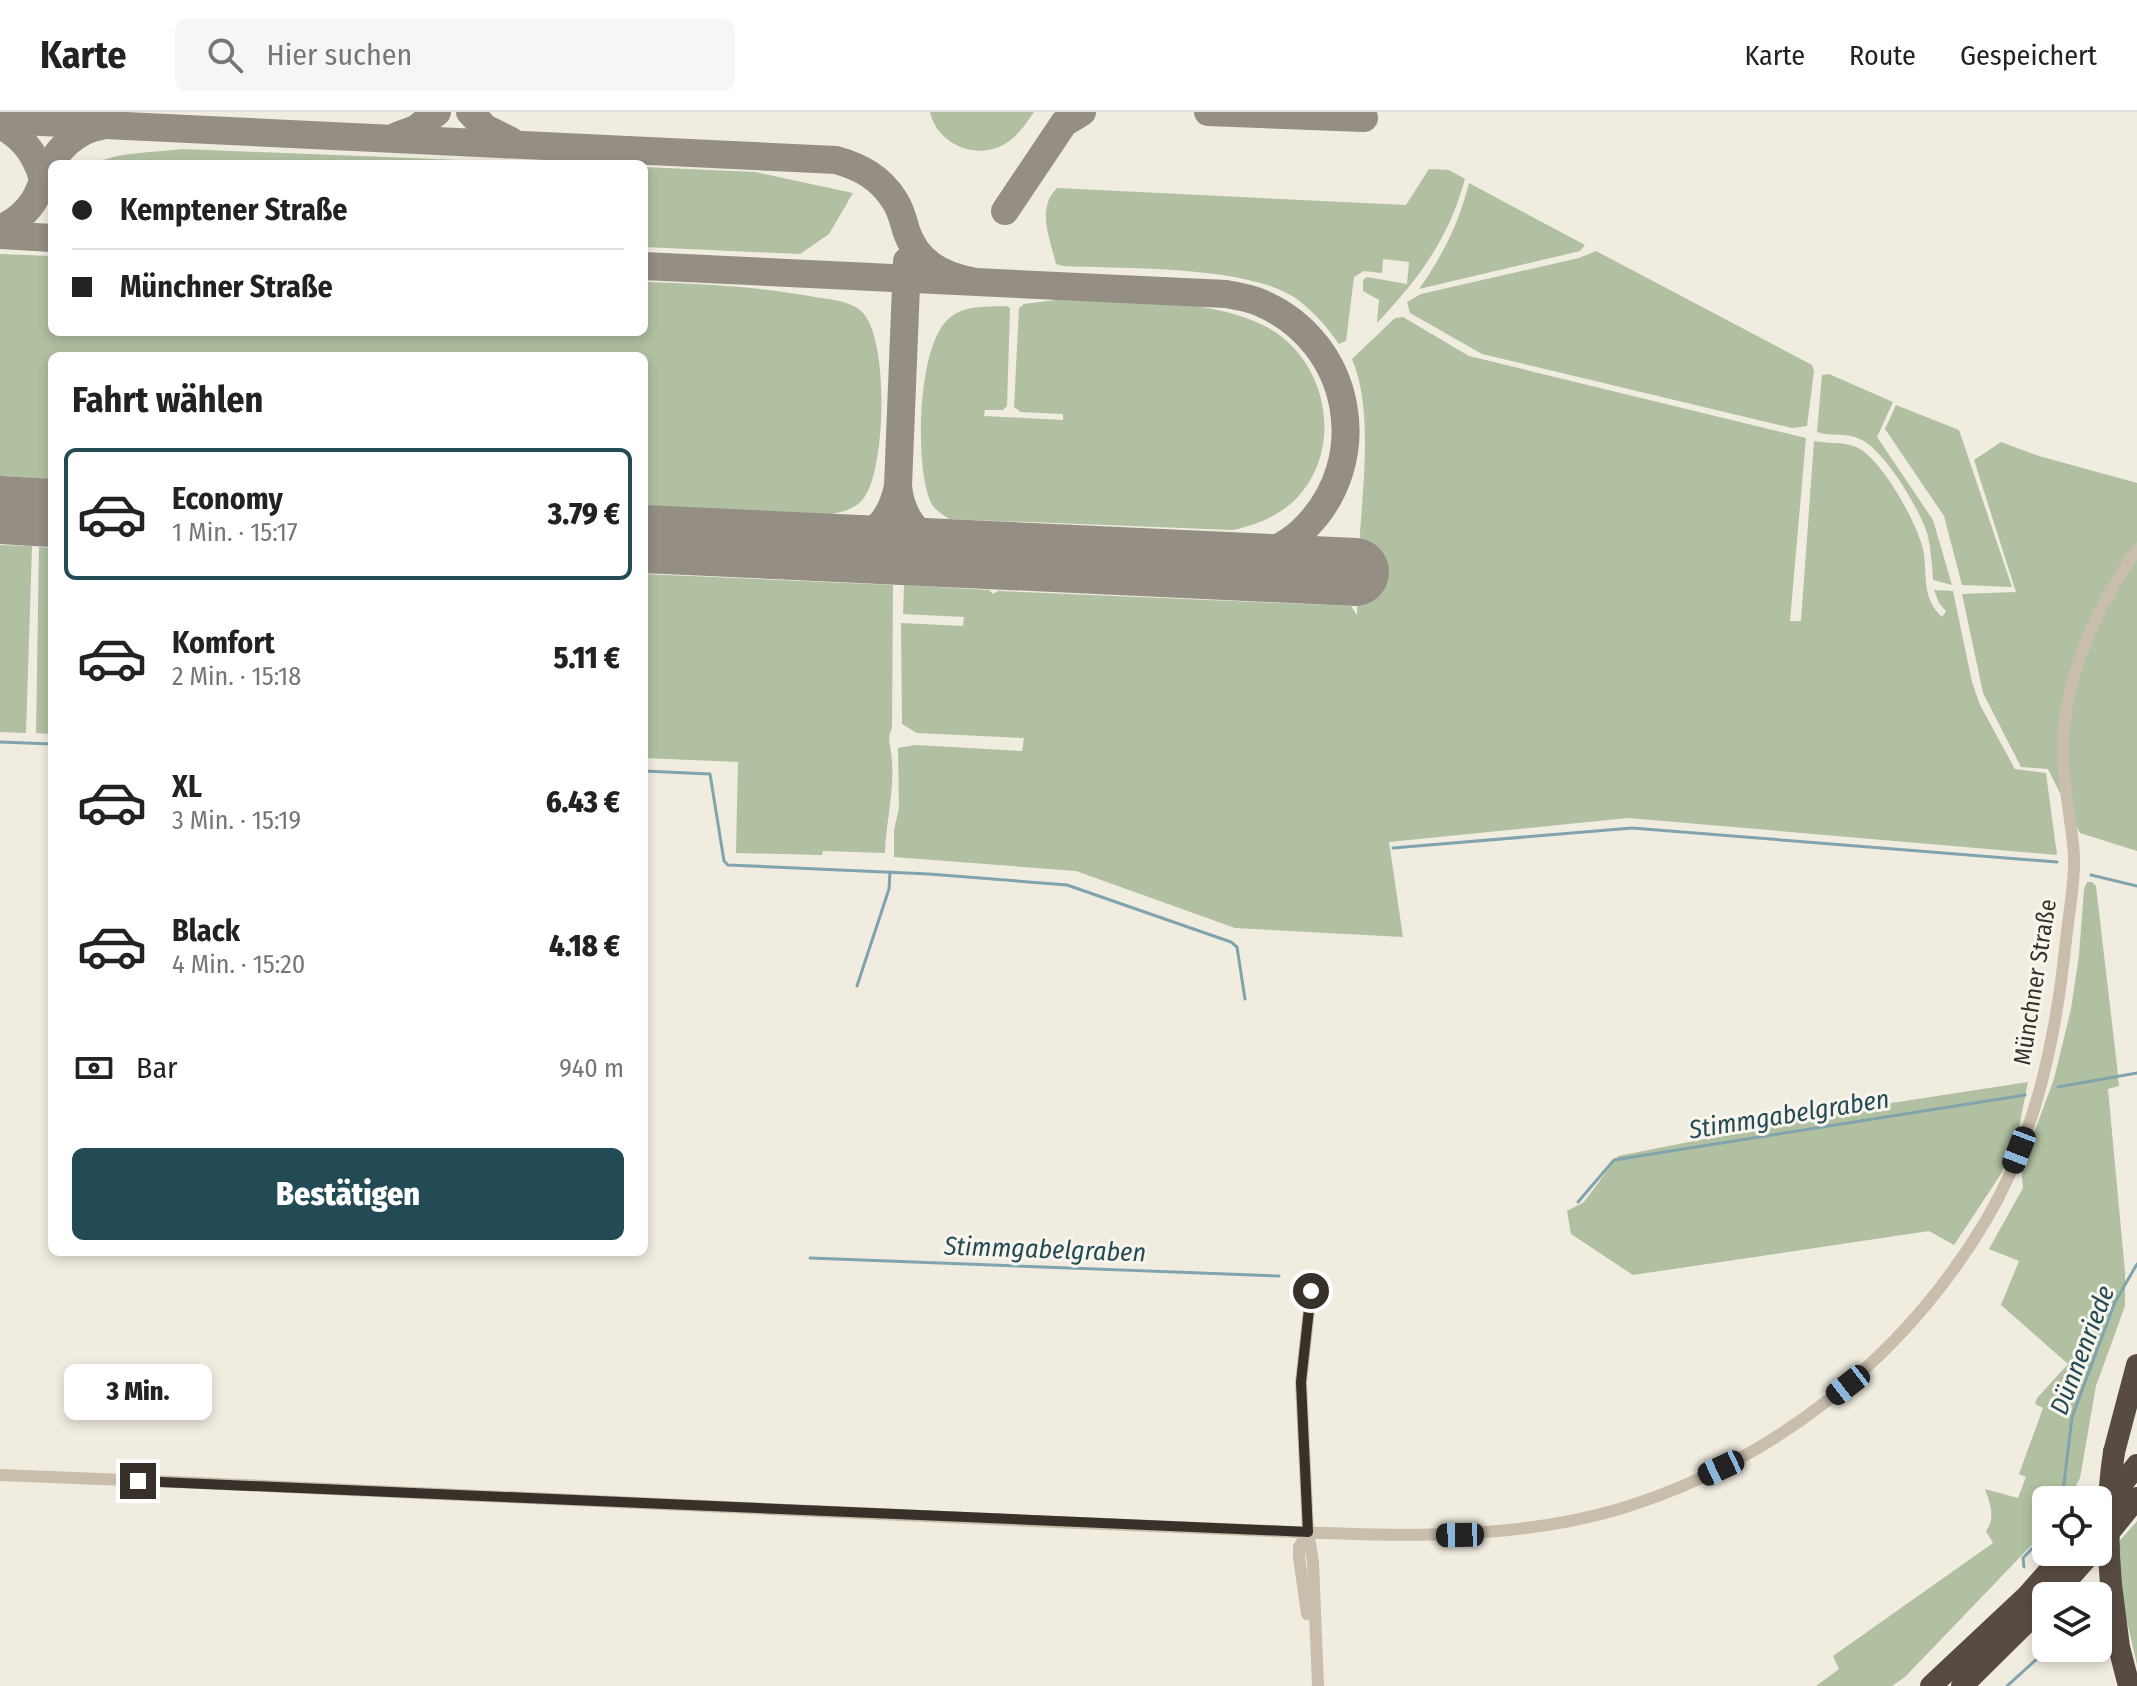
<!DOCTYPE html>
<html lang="de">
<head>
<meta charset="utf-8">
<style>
  :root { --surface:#fff; --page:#f6f6f6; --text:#222; --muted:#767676; --line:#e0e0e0; --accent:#234b56 }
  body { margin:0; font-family:"Fira Sans Condensed",sans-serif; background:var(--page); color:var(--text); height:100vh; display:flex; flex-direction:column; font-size:30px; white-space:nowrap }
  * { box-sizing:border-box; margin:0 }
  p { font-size:26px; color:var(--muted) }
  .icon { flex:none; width:44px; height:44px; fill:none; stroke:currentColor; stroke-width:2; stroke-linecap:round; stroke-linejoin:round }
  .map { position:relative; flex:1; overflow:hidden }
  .drawer { position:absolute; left:48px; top:240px; width:600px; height:904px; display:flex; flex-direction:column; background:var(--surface); border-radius:12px; box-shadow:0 4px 12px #0003 }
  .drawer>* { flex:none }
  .top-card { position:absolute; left:48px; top:48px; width:600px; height:176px; border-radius:12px; box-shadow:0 4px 12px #0003; display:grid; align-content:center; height:176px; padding:0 24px; background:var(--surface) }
  .controls { position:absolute; left:2032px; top:1374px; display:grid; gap:16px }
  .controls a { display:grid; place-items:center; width:80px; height:80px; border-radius:12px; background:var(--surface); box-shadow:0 4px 12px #0003; font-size:40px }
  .end { position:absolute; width:36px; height:36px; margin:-18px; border:10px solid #37312a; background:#fff; box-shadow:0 0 0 4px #fff }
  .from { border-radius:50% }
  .bubble { position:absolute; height:56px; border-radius:12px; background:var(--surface); box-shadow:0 4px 12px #0003; font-size:26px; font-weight:800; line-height:56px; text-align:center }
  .car { position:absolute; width:24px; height:48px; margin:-24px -12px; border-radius:10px; box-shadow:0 0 6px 2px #0007; background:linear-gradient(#222 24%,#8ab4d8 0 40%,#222 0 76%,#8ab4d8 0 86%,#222 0) }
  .top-card b { display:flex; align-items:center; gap:28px; height:76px; font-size:30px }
  .top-card b+b { border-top:2px solid var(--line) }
  .top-card i { width:20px; height:20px; background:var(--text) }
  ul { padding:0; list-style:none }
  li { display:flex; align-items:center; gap:24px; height:132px; margin:0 16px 12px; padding:0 8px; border:4px solid transparent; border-radius:12px }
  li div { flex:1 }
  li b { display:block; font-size:30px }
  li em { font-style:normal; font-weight:800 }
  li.on { border-color:var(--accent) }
  li>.icon { width:72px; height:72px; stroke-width:1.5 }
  h2 { padding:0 24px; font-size:36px; line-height:96px }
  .pay { display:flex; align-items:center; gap:20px; height:88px; padding:0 24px; font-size:30px }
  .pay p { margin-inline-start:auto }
  .primary-button { display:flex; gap:16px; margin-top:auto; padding:16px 24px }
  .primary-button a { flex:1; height:92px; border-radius:12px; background:var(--accent); color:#fff; font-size:32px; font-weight:800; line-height:92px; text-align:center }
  header { display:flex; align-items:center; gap:48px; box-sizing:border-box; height:112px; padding:0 40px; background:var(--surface); border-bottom:2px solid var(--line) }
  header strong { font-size:38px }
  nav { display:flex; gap:44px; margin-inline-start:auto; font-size:28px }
  .search { width:560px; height:72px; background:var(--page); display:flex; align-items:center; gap:20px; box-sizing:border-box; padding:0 28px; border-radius:12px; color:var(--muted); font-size:30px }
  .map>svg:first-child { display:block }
  .green { fill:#b0c0a0 }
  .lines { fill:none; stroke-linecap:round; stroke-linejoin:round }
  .stream { stroke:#80a4ad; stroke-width:3 }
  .taxiway { stroke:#948e85; stroke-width:28 }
  .runway { stroke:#948e85; stroke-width:68 }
  .minor { stroke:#c9beac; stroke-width:12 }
  .motorway { stroke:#584c42; stroke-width:22 }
  .motorway-bridge { stroke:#584c42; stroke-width:22 }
  .route { stroke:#37312a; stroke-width:10 }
  .labels { text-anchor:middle; stroke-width:6; stroke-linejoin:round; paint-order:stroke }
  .street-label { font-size:24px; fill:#37312a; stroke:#f9f5ec }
  .water-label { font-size:26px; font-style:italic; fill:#234b56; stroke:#f9f5ec }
</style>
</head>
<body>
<header>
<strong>Karte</strong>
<div class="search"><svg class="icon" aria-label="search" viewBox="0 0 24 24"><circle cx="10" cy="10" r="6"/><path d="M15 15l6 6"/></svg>Hier suchen</div>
<nav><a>Karte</a><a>Route</a><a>Gespeichert</a></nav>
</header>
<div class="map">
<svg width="2137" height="1574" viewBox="0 0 2137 1574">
  <rect width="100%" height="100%" fill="#f1ece0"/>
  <g class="green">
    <path d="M930,0H1034C1025,13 1018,24 1005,32C976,49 937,32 930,0Z"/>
    <path d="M182,37L562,52H96C112,40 161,40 182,37Z"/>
    <polygon points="644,55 755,60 853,81 829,122 800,142 644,135"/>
    <path d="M1429,57L1449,58L1465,67C1448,128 1420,165 1377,211L1379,188L1363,179V168L1367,165L1407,172L1409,150L1383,147L1382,161L1364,159L1354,165L1346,229L1339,232C1327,215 1314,200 1297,187C1249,153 1124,157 1063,154L1056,152C1050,126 1036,97 1057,76L1406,93Z"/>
    <path d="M1469,71L1585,133L1580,139L1419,177C1443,143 1459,111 1469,71Z"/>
    <polygon points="1596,139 1812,253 1814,259 1807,314 1792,316 1482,242 1410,201 1407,190 1421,182 1579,146"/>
    <path d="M0,142L52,144V220H644V170C703,172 756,174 815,185C828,187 851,189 861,199C890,224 886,360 863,387C855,397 843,400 831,402L644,394V244H52V367L0,364Z"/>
    <path d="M1056,188C1120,190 1209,185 1265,214C1333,249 1347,351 1284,397C1269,408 1250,414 1233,418L949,407C940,401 932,396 929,386C915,348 917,227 952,204C967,193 988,195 1006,194L1010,196L1007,294L1003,298H985L984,304L1063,308V302L1021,300L1014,295L1019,196L1024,192Z"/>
    <path d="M1403,205L1469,244L1806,326L1790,509H1801L1814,329C1828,332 1842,329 1856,335C1881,345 1920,415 1924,442C1927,466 1922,486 1942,505L1946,499L1939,491L1934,478L1953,479L1972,570L1980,593L2015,657L2046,661L2057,743L1628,706L1389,730L1403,825L1235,816L1076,759L894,745V718L899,696L898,636L916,633L1022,639L1024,626L917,621L902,612L901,511L963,514L964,505L903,502L904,473L989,478L993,482L998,479L1351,494L1357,503V483H1370L1372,438L1359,437C1362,380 1374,299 1352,247L1395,206Z"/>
    <path d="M1829,262L1893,290L1877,325L1933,408L1952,473L1933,468C1932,453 1931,439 1928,424C1921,399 1884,337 1860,327C1846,320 1831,325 1817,320L1822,263Z"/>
    <polygon points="1896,293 1959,318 2012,475 1962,473 1944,404 1885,317"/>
    <polygon points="2001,330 2039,344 2137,371 2137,739 2080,721 2048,657 2021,655 1983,581 1962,482 2016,480 1974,348"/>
    <polygon points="0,433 32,434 26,621 0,620"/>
    <polygon points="39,435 52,436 52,622 36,621"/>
    <path d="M644,462L893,473L892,616C887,626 890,631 891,640C896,674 886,708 885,741L823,739L822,743L736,741L738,650L644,646Z"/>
    <path d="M2087,770H2092L2096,774L2117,954L2119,974L2108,977L2125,1160V1194L2096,1274L2080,1366L2068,1388H2046V1418L1905,1565L1892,1574H1816L1839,1557L1833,1544L1993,1431L1986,1419C1996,1406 1990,1391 1985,1377L2018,1386L2026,1365L2019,1362L2043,1296L2035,1292L2037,1286L2068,1252L2001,1193L2019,1149L1989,1137L2023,1076L2021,1056L2054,967L2071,897L2079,843L2084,777Z"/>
    <polygon points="2028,970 2018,1020 2001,1062 1954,1133 1929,1119 1633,1163 1571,1122 1567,1099 1584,1090 1618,1044 1719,1024 1762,1011"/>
    <polygon points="2137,1409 2137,1553 2117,1466 2116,1433"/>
  </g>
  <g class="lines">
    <g class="stream">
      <polyline points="0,630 52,632"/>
      <polyline points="644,659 710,662 724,749 728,753 929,762 1067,773 1231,830 1237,835 1245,887"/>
      <polyline points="1393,736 1632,716 2057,750"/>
      <polyline points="2091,763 2137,774"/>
      <polyline points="857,874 889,777 890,760"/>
      <polyline points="2058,975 2137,961"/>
      <polyline points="1578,1090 1614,1048 2025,983"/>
      <polyline points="810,1146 1279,1164"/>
      <polyline points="2062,1388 2072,1305 2115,1190 2137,1152"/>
      <polyline points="2024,1455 2023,1446 2046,1422"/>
      <polyline points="2007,1574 2049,1536"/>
    </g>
    <g class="taxiway">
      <polyline points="470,0 485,16 511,29"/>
      <polyline points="1208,0 1364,6"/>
      <path d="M0,8L836,48C861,55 881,66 895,89C901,98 903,108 906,118C916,149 940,163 971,169"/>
      <path d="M0,13C28,27 39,49 46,78"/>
      <polyline points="397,24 416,17 437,0"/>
      <polyline points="1005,99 1064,11 1082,0"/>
      <path d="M0,117C13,111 25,102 33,90C39,81 42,71 46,61C55,39 77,17 101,14"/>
      <polyline points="0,123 52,126"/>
      <path d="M644,154L1226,182C1238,184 1250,186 1261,191C1352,230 1375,349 1303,418C1280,440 1250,448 1220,454"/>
      <polyline points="898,374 907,149"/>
      <path d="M817,435C860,432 889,421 898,374C902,414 926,433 964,442"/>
    </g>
    <g class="runway">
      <polyline points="0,398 52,401"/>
      <polyline points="644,427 1355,460"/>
    </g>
    <g class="minor">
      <polyline points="1311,1179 1301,1270 1308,1420 1313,1450 1318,1574"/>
      <path d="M0,1363C352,1376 704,1395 1055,1410C1135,1413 1215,1417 1295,1420C1403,1424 1511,1428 1616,1398C1771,1352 1902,1248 1985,1110C2036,1024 2056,925 2066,828C2069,800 2075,771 2074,744C2072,711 2064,678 2063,646C2061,569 2095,499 2137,437"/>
      <polyline points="1307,1502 1299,1445 1299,1435 1308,1420"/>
    </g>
    <g class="motorway">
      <polyline points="2114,1340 2137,1253"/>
      <polyline points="2103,1396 2137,1353"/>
      <polyline points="2101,1430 2137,1386"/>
      <polyline points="2111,1473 2119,1535 2129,1574"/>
      <polyline points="2053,1484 2092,1440"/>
      <polyline points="1931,1574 2027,1484 2066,1440"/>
      <polyline points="1962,1574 2046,1491"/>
    </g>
    <path class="motorway-bridge" d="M2111,1473C2107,1428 2107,1385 2114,1340"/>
  </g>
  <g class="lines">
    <polyline class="route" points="138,1369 1308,1420 1301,1270 1311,1179"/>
  </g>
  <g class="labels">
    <g class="street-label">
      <text transform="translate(2035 870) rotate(-81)" y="8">Münchner Straße</text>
    </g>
    <g class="water-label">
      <text transform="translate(1789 1002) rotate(-9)" y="9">Stimmgabelgraben</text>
      <text transform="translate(1045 1137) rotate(2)" y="9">Stimmgabelgraben</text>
      <text transform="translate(2082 1238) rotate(-69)" y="9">Dünnenriede</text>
    </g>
  </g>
</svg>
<div class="controls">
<a><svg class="icon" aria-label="locate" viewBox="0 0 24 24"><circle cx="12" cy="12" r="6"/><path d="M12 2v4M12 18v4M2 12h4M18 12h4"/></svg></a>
<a><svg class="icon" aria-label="layers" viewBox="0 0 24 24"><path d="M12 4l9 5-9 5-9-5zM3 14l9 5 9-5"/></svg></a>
</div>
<i class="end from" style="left:1311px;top:1179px"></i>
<i class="end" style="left:138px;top:1369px"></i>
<div class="bubble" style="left:64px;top:1252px;width:148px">3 Min.</div>
<i class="car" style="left:2019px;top:1038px;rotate:201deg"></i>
<i class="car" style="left:1848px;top:1273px;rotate:232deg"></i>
<i class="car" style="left:1721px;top:1356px;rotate:245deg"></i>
<i class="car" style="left:1460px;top:1423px;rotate:269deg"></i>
<div class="top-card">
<b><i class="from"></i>Kemptener Straße</b>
<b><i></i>Münchner Straße</b>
</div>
<section class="drawer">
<h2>Fahrt wählen</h2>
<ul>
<li class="on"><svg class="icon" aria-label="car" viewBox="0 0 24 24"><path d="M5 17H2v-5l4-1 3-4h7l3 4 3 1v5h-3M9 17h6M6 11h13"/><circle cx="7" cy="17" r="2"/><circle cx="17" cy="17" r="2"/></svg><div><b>Economy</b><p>1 Min. · 15:17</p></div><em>3.79 €</em></li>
<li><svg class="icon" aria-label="car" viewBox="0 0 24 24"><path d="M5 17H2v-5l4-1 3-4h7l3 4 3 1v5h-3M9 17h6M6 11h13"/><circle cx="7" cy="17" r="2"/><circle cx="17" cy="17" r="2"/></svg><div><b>Komfort</b><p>2 Min. · 15:18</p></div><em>5.11 €</em></li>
<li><svg class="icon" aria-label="car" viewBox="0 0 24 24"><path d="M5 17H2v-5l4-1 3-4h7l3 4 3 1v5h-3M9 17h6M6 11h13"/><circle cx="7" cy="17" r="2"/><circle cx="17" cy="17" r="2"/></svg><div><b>XL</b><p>3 Min. · 15:19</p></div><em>6.43 €</em></li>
<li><svg class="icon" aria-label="car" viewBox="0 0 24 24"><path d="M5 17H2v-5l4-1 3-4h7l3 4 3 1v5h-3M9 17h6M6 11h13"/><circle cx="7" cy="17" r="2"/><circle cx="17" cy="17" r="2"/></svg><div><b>Black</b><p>4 Min. · 15:20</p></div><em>4.18 €</em></li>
</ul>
<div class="pay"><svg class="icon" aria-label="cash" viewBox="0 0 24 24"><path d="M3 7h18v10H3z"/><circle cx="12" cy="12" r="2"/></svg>Bar<p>940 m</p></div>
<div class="primary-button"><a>Bestätigen</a></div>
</section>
</div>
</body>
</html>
